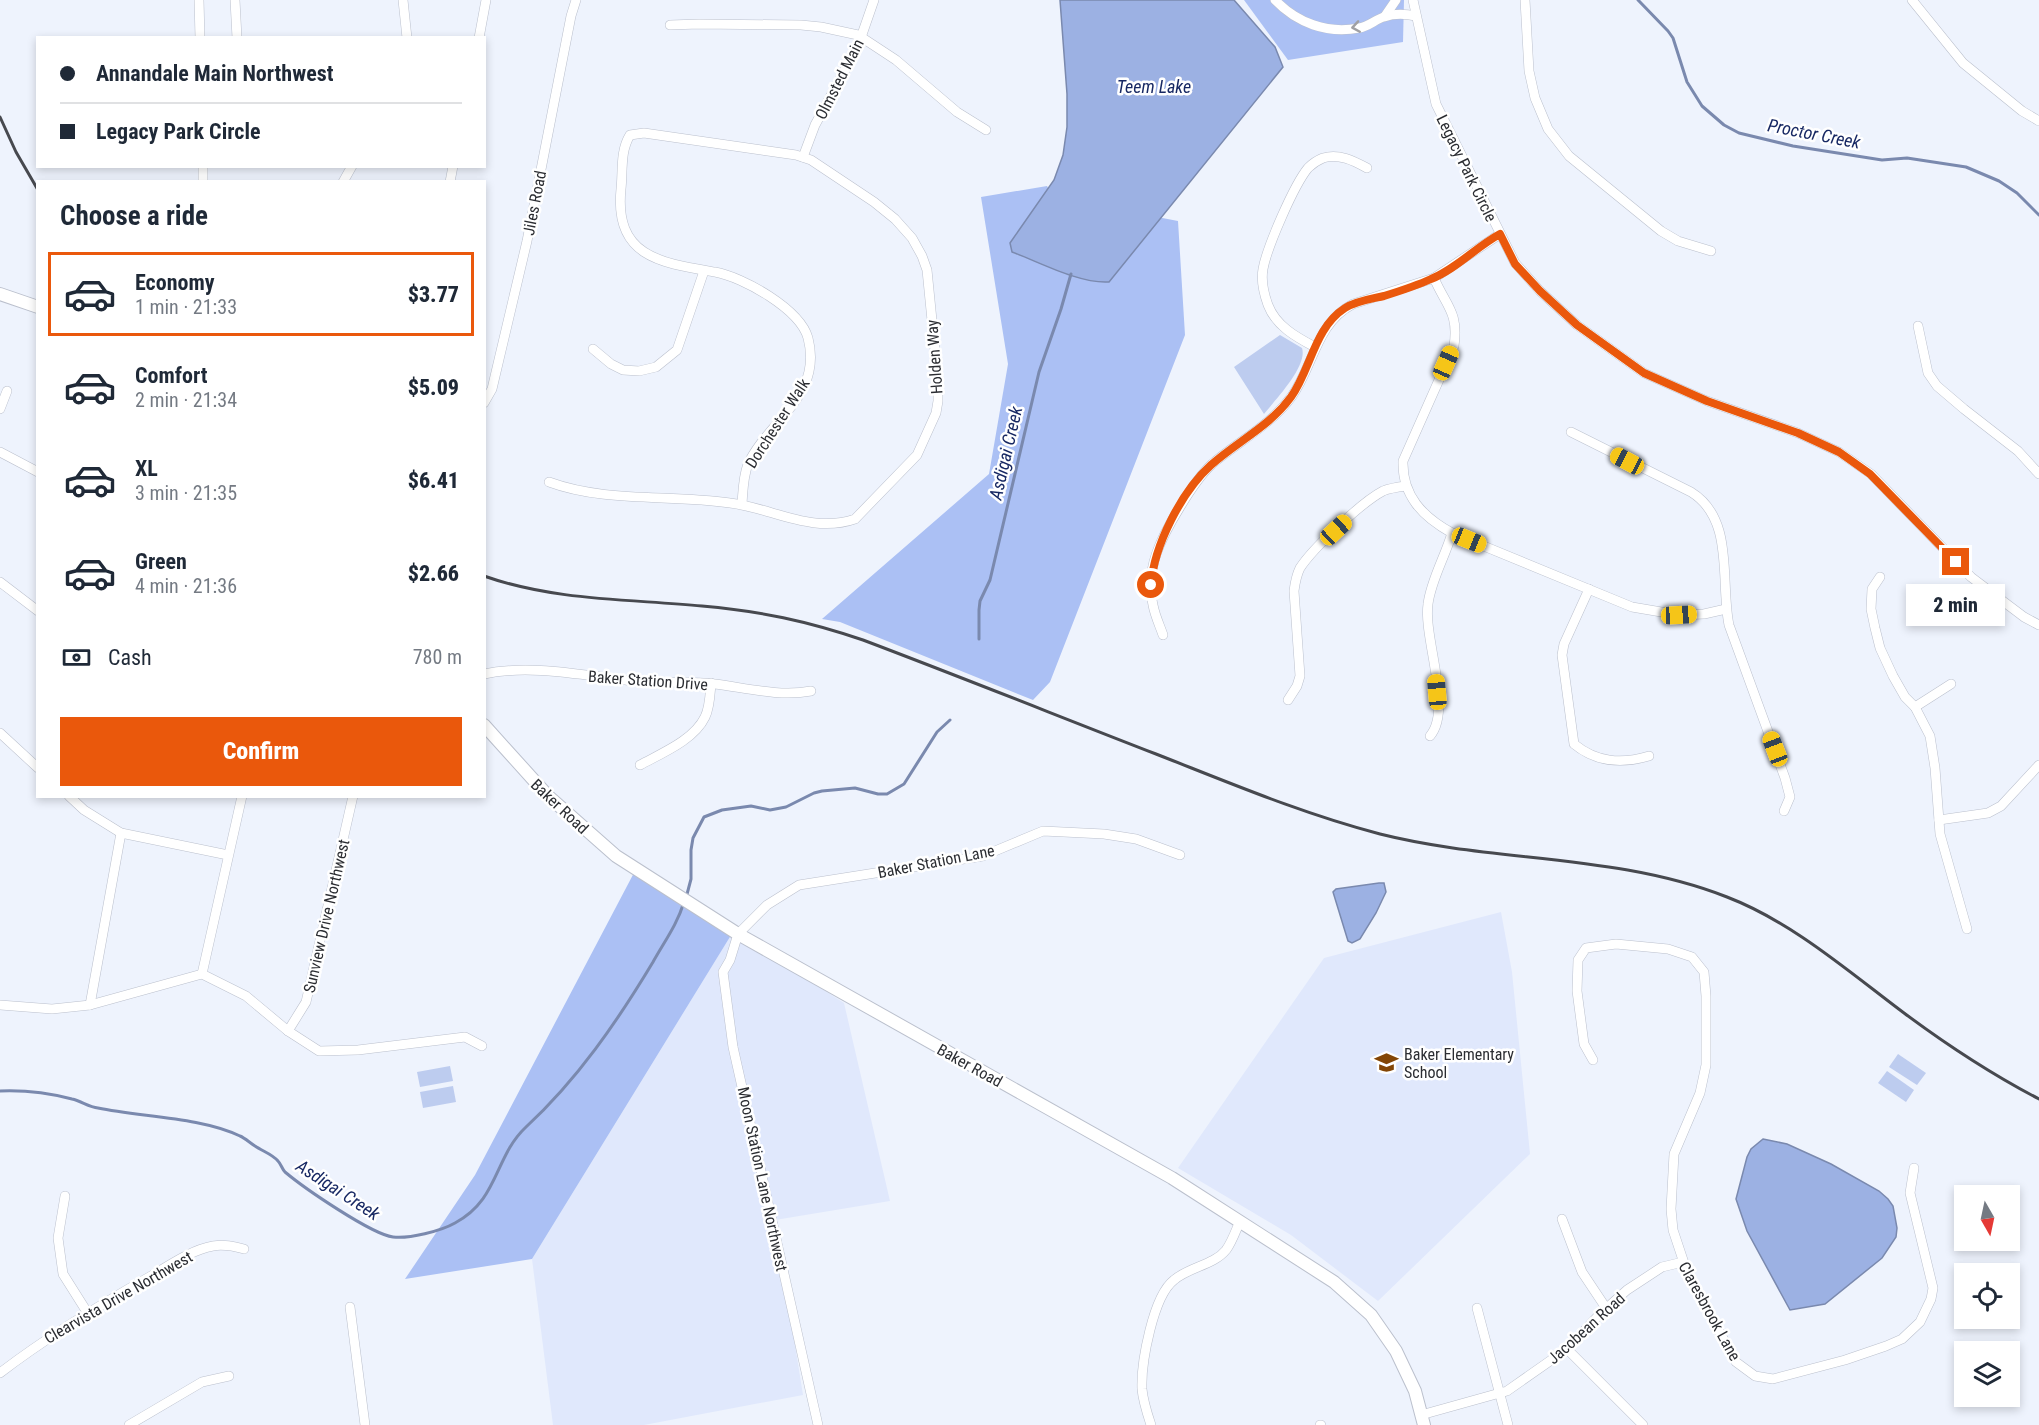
<!DOCTYPE html>
<html lang="en">
<head>
<meta charset="utf-8">
<style>
  :root { --surface:#fff; --page:#f2f2f3; --text:#1f2937; --muted:#747a83; --line:#e0e1e3; --accent:#ea580c }
  body { margin:0; font-family:"Roboto Condensed",sans-serif; background:var(--page); color:var(--text); height:100vh; display:flex; flex-direction:column; font-size:22px; white-space:nowrap }
  * { box-sizing:border-box; margin:0 }
  p { font-size:20px; color:var(--muted) }
  .icon { flex:none; width:33px; height:33px; fill:none; stroke:currentColor; stroke-width:2; stroke-linecap:round; stroke-linejoin:round }
  .map { position:relative; flex:1; overflow:hidden }
  .side { position:absolute; left:36px; top:180px; width:450px; height:618px; display:flex; flex-direction:column; background:var(--surface); border-radius:0px; box-shadow:0 3px 9px #0003 }
  .side>* { flex:none }
  .hud { position:absolute; left:36px; top:36px; width:450px; height:132px; border-radius:0px; box-shadow:0 3px 9px #0003; display:grid; align-content:center; height:132px; padding:0 24px; background:var(--surface) }
  .needle { width:39px; rotate:171deg }
  .buttons { position:absolute; left:1954px; top:1185px; display:grid; gap:12px }
  .buttons a { display:grid; place-items:center; width:66px; height:66px; border-radius:0px; background:var(--surface); box-shadow:0 3px 9px #0003; font-size:30px }
  .end { position:absolute; width:27px; height:27px; margin:-14px; border:8px solid #ea580c; background:#fff; box-shadow:0 0 0 3px #fff }
  .from { border-radius:50% }
  .bubble { position:absolute; height:42px; border-radius:0px; background:var(--surface); box-shadow:0 3px 9px #0003; font-size:20px; font-weight:800; line-height:42px; text-align:center }
  .car { position:absolute; width:18px; height:36px; margin:-18px -9px; border-radius:8px; box-shadow:0 0 4px 2px #0007; background:linear-gradient(#f5c518 24%,#345 0 40%,#f5c518 0 76%,#345 0 86%,#f5c518 0) }
  .hud b { display:flex; align-items:center; gap:21px; height:57px; font-size:22px }
  .hud b+b { border-top:2px solid var(--line) }
  .hud i { width:15px; height:15px; background:var(--text) }
  ul { padding:0; list-style:none }
  li { display:flex; align-items:center; gap:18px; height:84px; margin:0 12px 9px; padding:0 12px; border:3px solid transparent; border-radius:0px }
  li div { flex:1 }
  li b { display:block; font-size:22px }
  li em { font-style:normal; font-weight:800 }
  li.selected { border-color:var(--accent) }
  li>.icon { width:54px; height:54px; stroke-width:1.5 }
  h2 { padding:0 24px; font-size:27px; line-height:72px }
  .pay { display:flex; align-items:center; gap:15px; height:66px; padding:0 24px; font-size:22px }
  .pay p { margin-inline-start:auto }
  .cta { display:flex; gap:12px; margin-top:auto; padding:12px 24px }
  .cta a { flex:1; height:69px; border-radius:0px; background:var(--accent); color:#fff; font-size:24px; font-weight:800; line-height:69px; text-align:center }
  .map>svg:first-child { display:block }
  .built { fill:#e0e8fc }
  .green { fill:#bdccef }
  .forest { fill:#abc0f4 }
  .water { fill:#9cb1e3; stroke:#7a89ae; stroke-width:1.5 }
  .lines { fill:none; stroke-linecap:round; stroke-linejoin:round }
  .stream { stroke:#7a89ae; stroke-width:3 }
  .minor-casing { stroke:#bbc0cd; stroke-width:10 }
  .major-casing { stroke:#bbc0cd; stroke-width:14 }
  .minor { stroke:#fff; stroke-width:9 }
  .major { stroke:#fff; stroke-width:12 }
  .rail { stroke:#47494f; stroke-width:3 }
  .oneway { stroke:#a0a0a3 }
  .route { stroke:#ea580c; stroke-width:8 }
  .labels { text-anchor:middle; stroke-width:5; stroke-linejoin:round; paint-order:stroke }
  .street-label { font-size:16px; fill:#2b2d32; stroke:#fff }
  .poi-label { font-size:16px; fill:#2b2d32; stroke:#fff; text-anchor:start }
  .water-label { font-size:18px; font-style:italic; fill:#172863; stroke:#fff }
</style>
</head>
<body>
<div class="map">
<svg width="2039" height="1425" viewBox="0 0 2039 1425">
  <rect width="100%" height="100%" fill="#eef3fd"/>
  <g class="built">
    <polygon points="1501,912 1512,972 1530,1154 1378,1301 1291,1235 1178,1168 1324,958"/>
    <polygon points="733,932 844,1003 890,1201 775,1220 803,1395 644,1425 553,1425 532,1259"/>
  </g>
  <g class="green">
    <path d="M1280,335L1302,348C1308,366 1275,400 1264,414L1234,367Z"/>
    <polygon points="1898,1054 1926,1073 1917,1085 1889,1067"/>
    <polygon points="450,1066 453,1081 420,1087 417,1072"/>
    <polygon points="1887,1071 1914,1090 1906,1102 1878,1083"/>
    <polygon points="453,1086 456,1102 423,1108 420,1092"/>
  </g>
  <g class="forest">
    <polygon points="1244,0 1404,0 1403,42 1288,60"/>
    <polygon points="1047,186 1083,249 1126,211 1178,221 1185,335 1050,682 1033,700 840,622 822,619 989,474 1008,364 981,197"/>
    <polygon points="636,869 733,932 532,1259 405,1279 475,1175"/>
  </g>
  <g class="water">
    <path d="M1060,0H1234L1275,47L1283,67L1109,282C1080,284 1039,262 1012,252L1010,243L1054,180L1063,155L1067,127V94Z"/>
    <polygon points="1379,883 1384,883 1386,892 1376,913 1360,939 1352,943 1348,941 1333,892 1336,889"/>
    <polygon points="1763,1139 1787,1144 1831,1164 1879,1191 1888,1199 1893,1206 1897,1228 1896,1237 1882,1258 1825,1304 1790,1310 1747,1231 1736,1199 1747,1157 1751,1149"/>
  </g>
  <g class="lines">
    <g class="stream">
      <polyline points="1638,0 1668,31 1673,38 1687,82 1702,106 1724,125 1739,133 1793,146 1882,160 1907,158 1966,167 1999,181 2017,193 2039,215"/>
      <polyline points="979,639 979,610 980,601 990,580 1039,372 1061,309 1071,274"/>
      <polyline points="686,898 691,879 691,850 693,838 704,817 722,810 751,806 770,810 786,807 814,793 822,791 855,788 878,794 887,794 904,784 937,732 950,720"/>
      <path d="M0,1091C24,1090 49,1093 72,1099C81,1101 89,1107 98,1108C140,1117 201,1117 240,1136C245,1138 250,1143 255,1146C262,1151 272,1154 278,1161C281,1164 282,1169 285,1172C304,1188 371,1234 393,1237C409,1239 441,1231 455,1223C499,1200 494,1157 526,1127C577,1080 617,1022 653,962C664,942 677,925 684,902"/>
    </g>
    <defs>
      <g id="minor">
        <polyline points="199,0 200,38"/>
        <polyline points="235,0 237,38"/>
        <polyline points="403,0 407,38"/>
        <path d="M1275,0C1297,23 1327,34 1359,28C1368,27 1376,19 1384,17C1395,13 1406,14 1416,16"/>
        <polyline points="1413,0 1436,104 1515,263 1540,291 1577,325 1644,373 1707,401 1798,433 1839,452 1871,474 1971,577 2024,617 2039,625"/>
        <polyline points="1525,0 1529,71 1535,98 1548,129 1569,156 1661,231 1678,241 1711,251"/>
        <polyline points="1912,0 1963,63 2022,111 2039,121"/>
        <polyline points="1385,16 1396,0"/>
        <polyline points="670,25 699,24 801,25 821,27 858,35 896,60 957,112 986,130"/>
        <polyline points="479,38 486,0"/>
        <polyline points="803,157 815,125 858,46 874,0"/>
        <polyline points="203,166 203,182"/>
        <polyline points="343,182 352,166"/>
        <polyline points="450,182 453,166"/>
        <path d="M1434,278C1446,306 1459,312 1454,346L1403,461C1402,496 1423,517 1452,533L1632,607L1679,615L1704,614L1726,609"/>
        <polyline points="1918,326 1928,373 1937,386 1964,409 2018,451 2039,474"/>
        <path d="M1315,347C1296,337 1276,326 1268,305C1264,294 1261,280 1263,269C1267,247 1294,185 1308,168C1312,164 1318,160 1323,158C1339,153 1354,161 1367,168"/>
        <polyline points="593,349 611,364 623,370 639,371 656,367 677,350 704,271"/>
        <polyline points="484,403 492,389 527,241 571,16 576,0"/>
        <polyline points="0,409 7,391"/>
        <path d="M1571,432L1691,492C1735,519 1720,581 1729,625L1785,778L1790,797L1784,811"/>
        <polyline points="0,452 38,472"/>
        <path d="M549,482C606,503 670,494 730,503C772,508 812,534 855,519L917,455L936,413L938,401V381L927,270L922,256L912,238L895,219L874,202L811,160L796,155L644,133L630,135C620,151 623,171 621,189C614,257 661,263 715,272C743,277 800,309 808,338C823,396 769,420 748,464C743,477 743,491 742,504"/>
        <polyline points="1880,577 1872,589 1871,609 1875,628 1880,648 1893,676 1905,697 1915,707 1930,736 1935,768 1940,834 1967,929"/>
        <polyline points="0,582 38,611"/>
        <path d="M1589,589L1564,644L1562,655L1574,744C1597,763 1622,764 1649,756"/>
        <path d="M1163,635C1160,626 1155,616 1153,605C1144,570 1162,536 1180,507C1189,492 1199,476 1212,464C1239,441 1271,425 1292,396C1314,365 1316,323 1353,304L1434,278L1500,234"/>
        <path d="M484,674C535,663 594,678 646,682C669,683 692,681 715,684C746,688 780,697 811,691"/>
        <path d="M1288,700L1297,686L1300,676L1294,591C1295,583 1296,576 1300,568C1313,548 1362,502 1383,491C1390,488 1398,487 1406,486"/>
        <polyline points="1915,707 1951,684"/>
        <polyline points="0,733 38,768"/>
        <path d="M1430,736C1453,710 1423,637 1428,604C1431,580 1445,557 1452,533"/>
        <path d="M640,765C662,753 694,740 705,717C710,707 710,694 711,683"/>
        <polyline points="69,796 84,810 121,833 228,855"/>
        <polyline points="1939,820 1988,813 2001,806 2039,765"/>
        <polyline points="202,974 242,796"/>
        <polyline points="0,1005 52,1009 90,1005 202,974 246,996 288,1031 319,1051 358,1050 465,1037 482,1046"/>
        <polyline points="90,1005 121,833"/>
        <polyline points="288,1031 306,1002 353,796"/>
        <polyline points="1593,1060 1584,1044 1577,991 1578,960 1586,948 1616,944 1668,949 1692,957 1704,972 1706,996 1706,1065 1700,1093 1674,1154 1671,1209 1673,1230 1688,1275 1736,1362 1755,1376 1773,1379 1845,1360 1886,1346 1902,1339 1920,1322 1931,1299 1933,1288 1910,1193 1914,1168"/>
        <polyline points="65,1196 58,1238 63,1274 87,1312"/>
        <polyline points="1562,1219 1582,1272 1606,1308"/>
        <polyline points="350,1307 365,1425"/>
        <polyline points="1477,1308 1508,1425"/>
        <polyline points="1567,1349 1643,1425"/>
        <path d="M0,1373C48,1336 98,1306 151,1276C170,1265 191,1250 213,1246C224,1244 233,1246 244,1249"/>
        <polyline points="1421,1415 1507,1391 1567,1349 1600,1314 1627,1290 1662,1267 1683,1262"/>
        <polyline points="129,1425 202,1382 229,1376"/>
        <polyline points="818,1425 733,1047 723,972 730,960 738,934 767,905 799,885 983,856 1043,831 1104,834 1136,839 1180,855"/>
        <path d="M1151,1425C1147,1413 1143,1401 1142,1389C1141,1363 1153,1296 1174,1280C1189,1267 1214,1265 1226,1250C1232,1242 1236,1230 1240,1221"/>
        <polyline points="1320,1425 1321,1425"/>
      </g>
      <g id="major">
        <polyline points="0,294 38,307"/>
        <polyline points="484,725 548,796 616,856 738,934 1172,1178 1334,1282 1371,1315 1396,1351 1415,1391 1424,1425"/>
      </g>
    </defs>
    <use href="#minor" class="minor-casing"/>
    <use href="#major" class="major-casing"/>
    <use href="#minor" class="minor"/>
    <use href="#major" class="major"/>
    <g class="rail">
      <polyline points="0,117 16,152 38,190"/>
      <path d="M484,576C555,601 629,599 702,606C760,611 807,621 863,640C961,677 1058,716 1156,754C1230,783 1303,814 1380,834C1495,863 1615,853 1727,897C1792,922 1848,971 1904,1013C1947,1045 1991,1074 2039,1099"/>
    </g>
  </g>
  <defs><path id="oneway-chevron" d="M-2-3.5L2.5 0L-2 3.5" fill="none" stroke-width="1.6" stroke-linecap="round" stroke-linejoin="round" transform="scale(1.5)"/></defs>
  <use class="oneway" href="#oneway-chevron" transform="translate(1356 27) rotate(171)"/>
  <g class="lines">
    <path class="route" d="M1151,585C1154,545 1182,491 1211,465C1238,441 1270,426 1291,397C1311,369 1314,328 1345,308C1356,301 1371,299 1384,296C1400,291 1416,286 1431,279C1456,269 1476,247 1500,234L1515,264L1540,291L1577,325L1644,373L1707,401L1798,433L1839,452L1870,474L1956,562"/>
  </g>
  <defs>
    <symbol id="school-bare" viewBox="-9 -9 18 18"><path d="M0-5L7-2L0 1L-7-2ZM-4 1L0 2.5L4 1V4Q0 6-4 4Z" fill="#834505" stroke="#fff" stroke-width="2.5" paint-order="stroke"/></symbol>
  </defs>
  <g fill-rule="evenodd">
    <use href="#school-bare" x="1370" y="1046" width="33" height="33"/>
  </g>
  <g class="labels">
    <g class="street-label">
      <text transform="translate(839 79) rotate(-63)" y="6">Olmsted Main</text>
      <text transform="translate(1467 168) rotate(64)" y="6">Legacy Park Circle</text>
      <text transform="translate(534 203) rotate(-79)" y="6">Jiles Road</text>
      <text transform="translate(934 357) rotate(-94)" y="6">Holden Way</text>
      <text transform="translate(777 423) rotate(-57)" y="6">Dorchester Walk</text>
      <text transform="translate(648 680) rotate(4)" y="6">Baker Station Drive</text>
      <text transform="translate(560 806) rotate(43)" y="6">Baker Road</text>
      <text transform="translate(936 861) rotate(-11)" y="6">Baker Station Lane</text>
      <text transform="translate(326 916) rotate(-77)" y="6">Sunview Drive Northwest</text>
      <text transform="translate(970 1065) rotate(29)" y="6">Baker Road</text>
      <text transform="translate(763 1179) rotate(78)" y="6">Moon Station Lane Northwest</text>
      <text transform="translate(118 1297) rotate(-30)" y="6">Clearvista Drive Northwest</text>
      <text transform="translate(1710 1311) rotate(61)" y="6">Claresbrook Lane</text>
      <text transform="translate(1586 1328) rotate(-42)" y="6">Jacobean Road</text>
    </g>
    <g class="poi-label">
      <text x="1404" y="1060">Baker Elementary<tspan x="1404" dy="18">School</tspan></text>
    </g>
    <g class="water-label">
      <text x="1154" y="93">Teem Lake</text>
      <text transform="translate(1814 134) rotate(11)" y="6">Proctor Creek</text>
      <text transform="translate(1006 453) rotate(-77)" y="6">Asdigai Creek</text>
      <text transform="translate(338 1190) rotate(33)" y="6">Asdigai Creek</text>
    </g>
  </g>
</svg>
<div class="buttons">
<a><svg class="needle" viewBox="-14 -14 28 28"><path d="M0-13l5 13h-10z" fill="#e53935"/><path d="M0 13l5-13h-10z" fill="#747a83"/></svg></a>
<a><svg class="icon" aria-label="locate" viewBox="0 0 24 24"><circle cx="12" cy="12" r="6"/><path d="M12 2v4M12 18v4M2 12h4M18 12h4"/></svg></a>
<a><svg class="icon" aria-label="layers" viewBox="0 0 24 24"><path d="M12 4l9 5-9 5-9-5zM3 14l9 5 9-5"/></svg></a>
</div>
<i class="end from" style="left:1151px;top:585px"></i>
<i class="end" style="left:1956px;top:562px"></i>
<div class="bubble" style="left:1906px;top:584px;width:99px">2 min</div>
<i class="car" style="left:1446px;top:363px;rotate:24deg"></i>
<i class="car" style="left:1627px;top:461px;rotate:298deg"></i>
<i class="car" style="left:1336px;top:530px;rotate:47deg"></i>
<i class="car" style="left:1469px;top:540px;rotate:112deg"></i>
<i class="car" style="left:1679px;top:615px;rotate:87deg"></i>
<i class="car" style="left:1437px;top:692px;rotate:355deg"></i>
<i class="car" style="left:1775px;top:749px;rotate:339deg"></i>
<div class="hud">
<b><i class="from"></i>Annandale Main Northwest</b>
<b><i></i>Legacy Park Circle</b>
</div>
<section class="side">
<h2>Choose a ride</h2>
<ul>
<li class="selected"><svg class="icon" aria-label="car" viewBox="0 0 24 24"><path d="M5 17H2v-5l4-1 3-4h7l3 4 3 1v5h-3M9 17h6M6 11h13"/><circle cx="7" cy="17" r="2"/><circle cx="17" cy="17" r="2"/></svg><div><b>Economy</b><p>1 min · 21:33</p></div><em>$3.77</em></li>
<li><svg class="icon" aria-label="car" viewBox="0 0 24 24"><path d="M5 17H2v-5l4-1 3-4h7l3 4 3 1v5h-3M9 17h6M6 11h13"/><circle cx="7" cy="17" r="2"/><circle cx="17" cy="17" r="2"/></svg><div><b>Comfort</b><p>2 min · 21:34</p></div><em>$5.09</em></li>
<li><svg class="icon" aria-label="car" viewBox="0 0 24 24"><path d="M5 17H2v-5l4-1 3-4h7l3 4 3 1v5h-3M9 17h6M6 11h13"/><circle cx="7" cy="17" r="2"/><circle cx="17" cy="17" r="2"/></svg><div><b>XL</b><p>3 min · 21:35</p></div><em>$6.41</em></li>
<li><svg class="icon" aria-label="car" viewBox="0 0 24 24"><path d="M5 17H2v-5l4-1 3-4h7l3 4 3 1v5h-3M9 17h6M6 11h13"/><circle cx="7" cy="17" r="2"/><circle cx="17" cy="17" r="2"/></svg><div><b>Green</b><p>4 min · 21:36</p></div><em>$2.66</em></li>
</ul>
<div class="pay"><svg class="icon" aria-label="cash" viewBox="0 0 24 24"><path d="M3 7h18v10H3z"/><circle cx="12" cy="12" r="2"/></svg>Cash<p>780 m</p></div>
<div class="cta"><a>Confirm</a></div>
</section>
</div>
</body>
</html>
